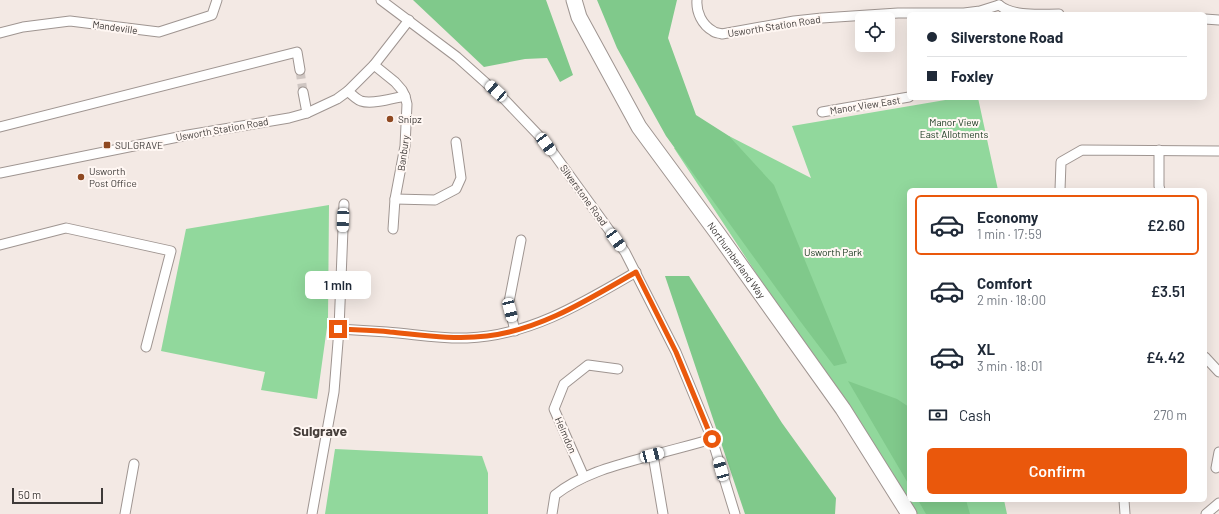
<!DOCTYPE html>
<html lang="en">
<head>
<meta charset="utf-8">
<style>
  :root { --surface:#fff; --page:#f6f6f7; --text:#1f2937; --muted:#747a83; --line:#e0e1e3; --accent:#ea580c }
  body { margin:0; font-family:Barlow,sans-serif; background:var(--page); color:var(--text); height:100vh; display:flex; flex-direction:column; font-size:15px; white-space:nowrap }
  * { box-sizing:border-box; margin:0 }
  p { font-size:13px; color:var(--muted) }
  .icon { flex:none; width:22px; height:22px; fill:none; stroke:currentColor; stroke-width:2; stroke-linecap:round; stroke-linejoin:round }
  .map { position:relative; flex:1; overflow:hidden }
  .side { position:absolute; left:907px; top:188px; width:300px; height:314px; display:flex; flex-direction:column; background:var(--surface); border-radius:6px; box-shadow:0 4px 16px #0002 }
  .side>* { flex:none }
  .top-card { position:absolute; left:907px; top:12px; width:300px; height:88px; border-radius:6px; box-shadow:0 4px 16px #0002; display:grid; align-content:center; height:88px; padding:0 20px; background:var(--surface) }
  .fabs { position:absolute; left:855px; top:12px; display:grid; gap:8px }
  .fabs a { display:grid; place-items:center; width:40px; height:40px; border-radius:6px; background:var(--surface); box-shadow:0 4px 16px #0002; font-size:20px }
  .scale { position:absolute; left:12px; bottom:10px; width:91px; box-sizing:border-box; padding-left:4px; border:2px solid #3e3a38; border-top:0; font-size:11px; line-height:14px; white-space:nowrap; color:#3e3a38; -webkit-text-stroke:3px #fff7f3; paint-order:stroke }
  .end { position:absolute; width:18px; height:18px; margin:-9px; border:5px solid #ea580c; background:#fff; box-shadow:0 0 0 2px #fff }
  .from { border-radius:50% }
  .bubble { position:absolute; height:28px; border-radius:6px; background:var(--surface); box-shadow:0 4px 16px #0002; font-size:13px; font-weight:600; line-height:28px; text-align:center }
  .car { position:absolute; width:12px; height:24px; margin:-12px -6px; border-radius:5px; box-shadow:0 0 3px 1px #0007; background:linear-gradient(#fff 24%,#345 0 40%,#fff 0 76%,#345 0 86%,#fff 0) }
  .top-card b { display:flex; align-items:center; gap:14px; height:38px; font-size:15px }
  .top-card b+b { border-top:1px solid var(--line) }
  .top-card i { width:10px; height:10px; background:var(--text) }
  ul { padding:7px 0 0; list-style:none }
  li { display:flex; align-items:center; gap:12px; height:60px; margin:0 8px 6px; padding:0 12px; border:2px solid transparent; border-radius:6px }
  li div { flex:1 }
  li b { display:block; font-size:15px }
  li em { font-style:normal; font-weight:600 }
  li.selected { border-color:var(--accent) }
  li>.icon { width:36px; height:36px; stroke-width:1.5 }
  .pay { display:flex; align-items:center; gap:10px; height:44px; padding:0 20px; font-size:15px }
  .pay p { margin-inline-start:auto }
  .action { display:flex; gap:8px; margin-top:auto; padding:8px 20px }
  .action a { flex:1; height:46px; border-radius:6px; background:var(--accent); color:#fff; font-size:16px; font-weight:600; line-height:46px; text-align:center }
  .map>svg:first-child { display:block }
  .green { fill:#91d89c }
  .forest { fill:#80c98b }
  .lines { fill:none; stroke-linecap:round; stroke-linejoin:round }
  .street-tunnel { stroke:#cfc6c2; stroke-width:9; stroke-dasharray:9 4.5; stroke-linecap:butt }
  .street-casing { stroke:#9f9591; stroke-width:11 }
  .primary-casing { stroke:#9f9591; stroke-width:17 }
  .street { stroke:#fff; stroke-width:9 }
  .primary { stroke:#fff; stroke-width:15 }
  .route { stroke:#ea580c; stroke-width:5 }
  .poi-dot { fill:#8f4921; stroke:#fff7f3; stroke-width:1.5 }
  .labels { text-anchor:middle; stroke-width:4; stroke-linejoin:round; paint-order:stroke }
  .street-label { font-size:10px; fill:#3e3a38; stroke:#fff7f3 }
  .poi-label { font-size:10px; fill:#3e3a38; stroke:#fff7f3; text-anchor:start }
  .park-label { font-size:10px; fill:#14331a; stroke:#fff7f3 }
  .district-label { font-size:14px; font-weight:bold; fill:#463e3a; stroke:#fff7f3 }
</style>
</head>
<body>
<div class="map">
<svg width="1219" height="514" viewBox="0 0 1219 514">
  <rect width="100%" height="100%" fill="#f3e9e4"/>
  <g class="green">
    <polygon points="957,98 978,98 998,190 909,190 909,500 1004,500 1007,514 914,514 674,148 729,136 811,178 792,126"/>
    <polygon points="329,205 328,320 317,399 261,390 265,372 161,351 186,229"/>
    <polygon points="335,449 482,456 488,473 488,514 325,514"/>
  </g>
  <g class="forest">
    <polygon points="413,0 546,0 573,75 560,82 547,58 525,59 484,67"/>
    <polygon points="597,0 677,0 668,38 696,115 729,136 774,185 847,363 834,366 800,321 666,136 617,48"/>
    <polygon points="665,276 689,276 782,423 836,498 835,514 745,514"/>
    <polygon points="848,381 897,399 909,407 909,485"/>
    <polygon points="918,500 966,500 970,514 926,514"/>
  </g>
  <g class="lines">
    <polyline class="street-tunnel" points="300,70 303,92"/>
    <defs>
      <g id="street">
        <polyline points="381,0 457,57 505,100 546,143 625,252 676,352 712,439 735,514"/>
        <path d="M697,0C696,12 702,25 713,31C715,33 719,33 722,34L794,21L822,18L898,13H964L980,11L999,5"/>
        <path d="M999,5C1014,17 1040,14 1059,14"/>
        <polyline points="1205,19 1219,20"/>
        <polyline points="0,33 23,27 70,21 159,32 212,15 217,0"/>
        <polyline points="374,65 395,82 402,90 405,96 407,104 405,146 395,199 393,229"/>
        <path d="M348,91C352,95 356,99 361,101C372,105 394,98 405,96"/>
        <polyline points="303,92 307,113"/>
        <polyline points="822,112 909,97"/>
        <polyline points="0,127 297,52 300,70"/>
        <polyline points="1159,150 1159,186 1160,190"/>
        <polyline points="0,173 188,135 289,118 307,113 337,99 348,91 374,65 409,20"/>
        <polyline points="1060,190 1061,162 1082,150 1219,151"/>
        <polyline points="395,199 435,200 456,189 461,178 456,142"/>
        <polyline points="0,245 66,228 171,251 146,347"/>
        <path d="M339,329C355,330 371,331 387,332C414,334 440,339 467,338C529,336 583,303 636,272"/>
        <polyline points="515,331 510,310 509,302 521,240"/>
        <polyline points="1205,357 1219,372"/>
        <polyline points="653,455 663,514"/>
        <polyline points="1216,468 1219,452"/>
        <polyline points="584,477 554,409 564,384 588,365 618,369"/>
        <polyline points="1124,500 1125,514"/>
        <polyline points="125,514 134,464"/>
        <polyline points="312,514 334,392 339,329 344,204"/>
        <path d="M552,514L555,495C583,473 617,465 650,456C671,450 692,445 712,439"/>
        <polyline points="1206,514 1219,503"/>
      </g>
      <g id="primary">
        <path id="s1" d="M574,0L579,17L639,127L718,234L843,409L909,514"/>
      </g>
    </defs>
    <use href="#street" class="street-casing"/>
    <use href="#primary" class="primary-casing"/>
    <use href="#street" class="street"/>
    <use href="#primary" class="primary"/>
  </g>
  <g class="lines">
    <path class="route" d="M338,329C356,330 373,330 390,332C422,335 454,340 487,336C541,330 589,299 636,272L676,352L712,439"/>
  </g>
  <g class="poi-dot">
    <circle cx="390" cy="119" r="4"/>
    <rect x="103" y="141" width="8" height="8" rx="2"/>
    <circle cx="81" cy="177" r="4"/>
  </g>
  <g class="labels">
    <g class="street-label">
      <text transform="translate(774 26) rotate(-9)" y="4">Usworth Station Road</text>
      <text transform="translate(115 27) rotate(8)" y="4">Mandeville</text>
      <text transform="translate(865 105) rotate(-9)" y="4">Manor View East</text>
      <text transform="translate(222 129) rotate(-10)" y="4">Usworth Station Road</text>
      <text transform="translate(403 153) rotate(-82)" y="4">Banbury</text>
      <text transform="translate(584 195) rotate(54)" y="4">Silverstone Road</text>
      <text dy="4" stroke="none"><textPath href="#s1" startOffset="308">Northumberland Way</textPath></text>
      <text transform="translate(566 435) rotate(66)" y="4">Helmdon</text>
    </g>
    <g class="poi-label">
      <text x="398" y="123">Snipz</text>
      <text x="115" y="149">SULGRAVE</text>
      <text x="89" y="175">Usworth<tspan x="89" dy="12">Post Office</tspan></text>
    </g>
    <g class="park-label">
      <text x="954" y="126">Manor View<tspan x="954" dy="12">East Allotments</tspan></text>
      <text x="833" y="256">Usworth Park</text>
    </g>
    <g class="district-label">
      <text x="320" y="436">Sulgrave</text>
    </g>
  </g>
</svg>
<div class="fabs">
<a><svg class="icon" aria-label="locate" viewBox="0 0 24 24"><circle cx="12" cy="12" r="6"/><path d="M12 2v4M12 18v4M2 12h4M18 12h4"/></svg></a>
</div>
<div class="scale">50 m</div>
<i class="end from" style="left:712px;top:439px"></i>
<i class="end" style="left:338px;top:329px"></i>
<div class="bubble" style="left:305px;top:271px;width:66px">1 min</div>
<i class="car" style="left:496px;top:91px;rotate:312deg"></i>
<i class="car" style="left:546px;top:144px;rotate:143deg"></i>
<i class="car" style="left:343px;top:220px;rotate:182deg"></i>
<i class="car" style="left:616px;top:240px;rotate:144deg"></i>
<i class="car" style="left:510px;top:310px;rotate:166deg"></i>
<i class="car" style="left:652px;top:455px;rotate:75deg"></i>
<i class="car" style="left:721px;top:469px;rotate:344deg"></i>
<div class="top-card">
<b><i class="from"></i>Silverstone Road</b>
<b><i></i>Foxley</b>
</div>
<section class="side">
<ul>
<li class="selected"><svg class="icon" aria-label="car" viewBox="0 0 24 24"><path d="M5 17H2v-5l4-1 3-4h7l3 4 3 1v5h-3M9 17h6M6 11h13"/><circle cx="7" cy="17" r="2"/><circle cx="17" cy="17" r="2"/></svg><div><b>Economy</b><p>1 min · 17:59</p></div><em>£2.60</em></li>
<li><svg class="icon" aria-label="car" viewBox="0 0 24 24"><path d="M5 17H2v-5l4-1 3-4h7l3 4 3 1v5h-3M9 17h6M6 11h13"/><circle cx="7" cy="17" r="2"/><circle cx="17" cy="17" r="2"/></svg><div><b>Comfort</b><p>2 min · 18:00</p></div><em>£3.51</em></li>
<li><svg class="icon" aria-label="car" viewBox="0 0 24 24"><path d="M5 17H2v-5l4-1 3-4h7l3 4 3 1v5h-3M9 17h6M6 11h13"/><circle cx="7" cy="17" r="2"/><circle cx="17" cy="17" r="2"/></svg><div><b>XL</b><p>3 min · 18:01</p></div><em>£4.42</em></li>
</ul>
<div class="pay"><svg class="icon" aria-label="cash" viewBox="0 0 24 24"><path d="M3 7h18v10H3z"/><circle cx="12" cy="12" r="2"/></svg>Cash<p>270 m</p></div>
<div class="action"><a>Confirm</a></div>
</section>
</div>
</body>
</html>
